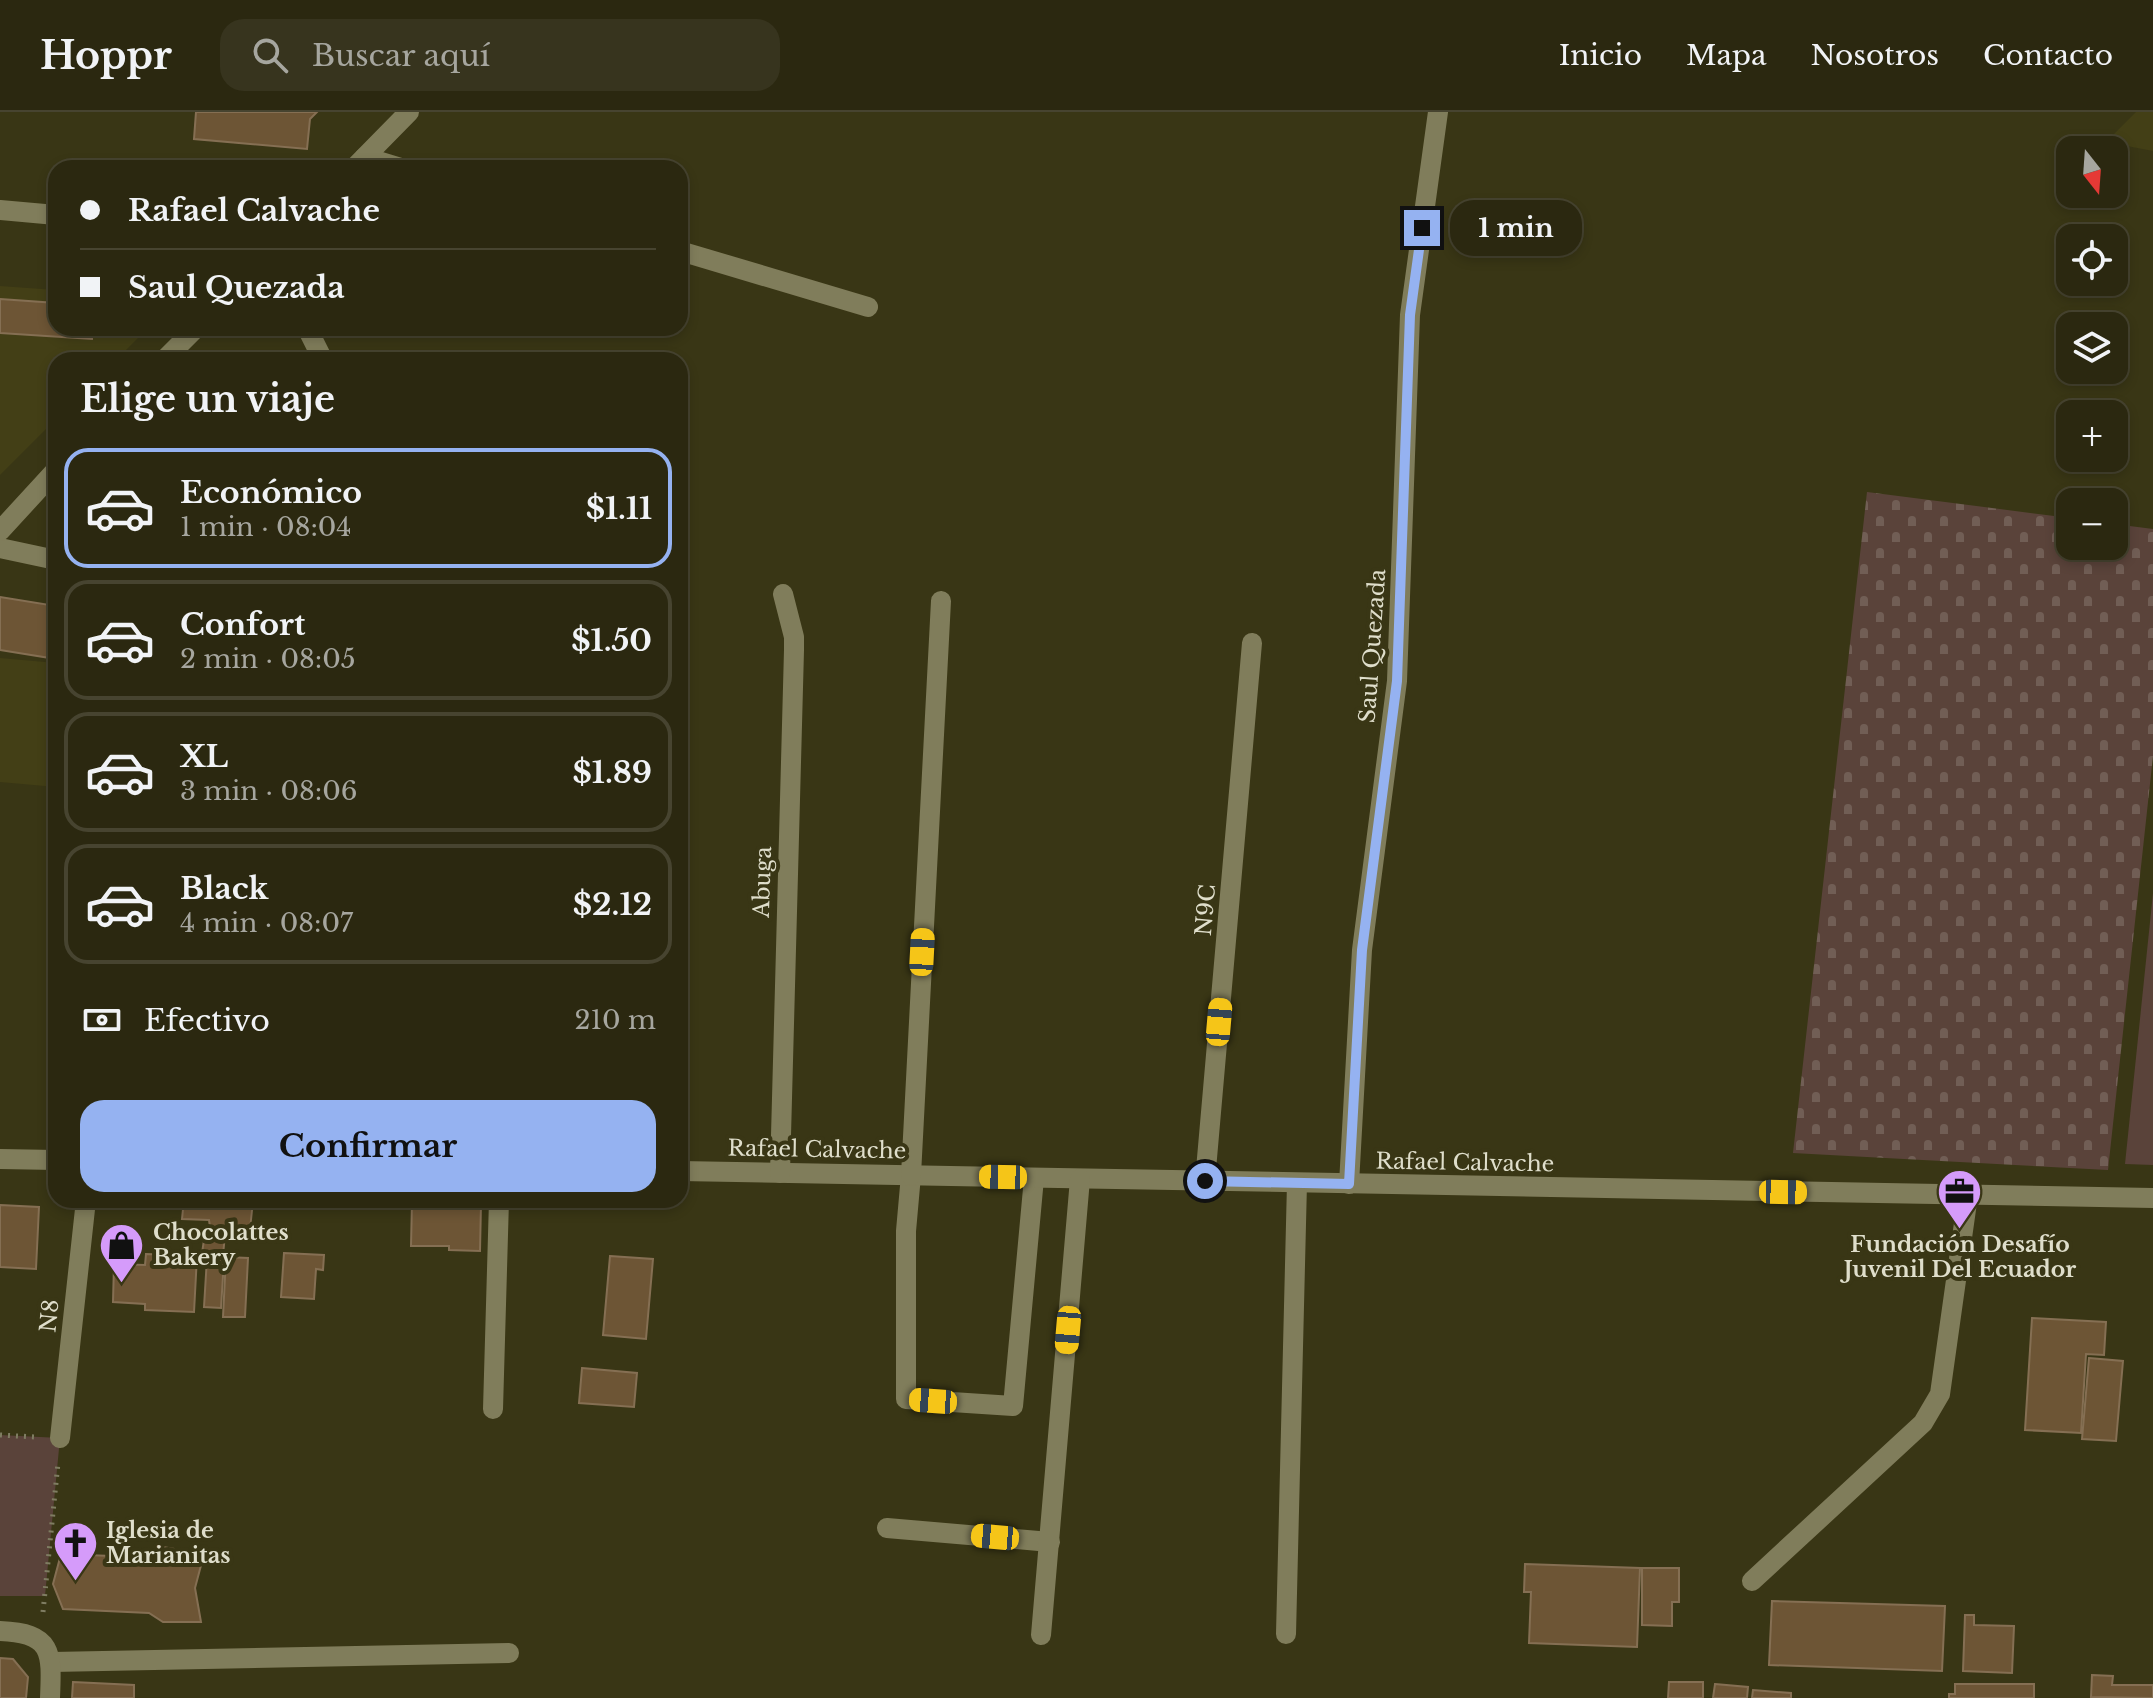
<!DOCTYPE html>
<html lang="es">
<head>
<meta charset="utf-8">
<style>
  :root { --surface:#2b2810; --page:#37341e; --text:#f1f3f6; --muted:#a6a69f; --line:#474430; --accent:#95b2f1 }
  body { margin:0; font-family:"Libre Baskerville",serif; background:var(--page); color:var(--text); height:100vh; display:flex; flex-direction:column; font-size:30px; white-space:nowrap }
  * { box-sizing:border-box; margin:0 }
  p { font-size:26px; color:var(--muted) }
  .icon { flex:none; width:44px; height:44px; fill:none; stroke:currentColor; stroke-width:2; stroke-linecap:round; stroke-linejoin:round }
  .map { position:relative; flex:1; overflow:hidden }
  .side { position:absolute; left:48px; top:240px; width:640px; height:856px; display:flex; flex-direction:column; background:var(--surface); border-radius:24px; box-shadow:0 4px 12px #0003,0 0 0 2px var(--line) }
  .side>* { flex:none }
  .top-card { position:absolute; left:48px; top:48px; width:640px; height:176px; border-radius:24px; box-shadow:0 4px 12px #0003,0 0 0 2px var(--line); display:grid; align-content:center; height:176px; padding:0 32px; background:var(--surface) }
  .needle { width:52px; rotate:163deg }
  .buttons { position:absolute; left:2056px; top:24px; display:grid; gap:16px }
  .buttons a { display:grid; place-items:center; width:72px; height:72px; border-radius:16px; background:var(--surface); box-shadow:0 4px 12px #0003,0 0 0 2px var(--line); font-size:40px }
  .end { position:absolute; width:36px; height:36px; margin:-18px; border:10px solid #95b2f1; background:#111; box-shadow:0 0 0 4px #111 }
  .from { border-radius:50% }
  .bubble { position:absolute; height:56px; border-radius:24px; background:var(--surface); box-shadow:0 4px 12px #0003,0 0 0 2px var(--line); font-size:26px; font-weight:700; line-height:56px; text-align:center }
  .car { position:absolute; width:24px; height:48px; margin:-24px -12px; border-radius:10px; box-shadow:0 0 6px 2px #0007; background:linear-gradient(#f5c518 24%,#345 0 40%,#f5c518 0 76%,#345 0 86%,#f5c518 0) }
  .top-card b { display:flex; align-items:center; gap:28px; height:76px; font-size:30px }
  .top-card b+b { border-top:2px solid var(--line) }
  .top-card i { width:20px; height:20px; background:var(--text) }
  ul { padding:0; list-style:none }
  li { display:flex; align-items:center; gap:24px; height:120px; margin:0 16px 12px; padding:0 16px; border:4px solid var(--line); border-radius:24px }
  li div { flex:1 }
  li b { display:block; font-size:30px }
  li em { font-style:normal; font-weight:700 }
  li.active { border-color:var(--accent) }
  li>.icon { width:72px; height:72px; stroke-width:1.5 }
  h2 { padding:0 32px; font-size:36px; line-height:96px }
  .pay { display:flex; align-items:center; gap:20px; height:88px; padding:0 32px; font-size:30px }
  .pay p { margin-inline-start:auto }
  .button { display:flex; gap:16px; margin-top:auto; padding:16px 32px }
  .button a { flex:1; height:92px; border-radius:24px; background:var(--accent); color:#111; font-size:32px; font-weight:700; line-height:92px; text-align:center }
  header { display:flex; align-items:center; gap:48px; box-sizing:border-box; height:112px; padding:0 40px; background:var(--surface); border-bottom:2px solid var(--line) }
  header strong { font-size:38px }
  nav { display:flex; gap:44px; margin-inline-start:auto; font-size:28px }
  .search { width:560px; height:72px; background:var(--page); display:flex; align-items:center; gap:20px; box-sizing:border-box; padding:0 28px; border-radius:24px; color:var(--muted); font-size:30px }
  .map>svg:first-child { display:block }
  .built { fill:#433f16 }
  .green { fill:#5a433a }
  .cemetery { fill:url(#cemetery-stones) }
  .building { fill:#6d5535; stroke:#856f53; stroke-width:2 }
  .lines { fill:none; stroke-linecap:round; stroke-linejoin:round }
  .path { stroke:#7f7d62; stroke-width:5; stroke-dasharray:2 6; stroke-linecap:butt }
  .lane { stroke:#807d5b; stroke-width:20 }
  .street { stroke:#807d5b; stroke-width:20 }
  .secondary { stroke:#807d5b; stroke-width:20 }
  .route { stroke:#95b2f1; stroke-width:10 }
  .labels { text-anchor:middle; stroke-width:8; stroke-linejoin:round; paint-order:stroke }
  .street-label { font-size:22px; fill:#dfdecb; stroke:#393615 }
  .poi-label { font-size:22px; font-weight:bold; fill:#dfdecb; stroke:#393615; text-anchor:start }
</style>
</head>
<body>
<header>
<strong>Hoppr</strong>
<div class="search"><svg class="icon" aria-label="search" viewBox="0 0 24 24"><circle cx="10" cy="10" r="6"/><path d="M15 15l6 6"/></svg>Buscar aquí</div>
<nav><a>Inicio</a><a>Mapa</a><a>Nosotros</a><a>Contacto</a></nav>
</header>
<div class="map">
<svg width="2153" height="1586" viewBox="0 0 2153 1586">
  <defs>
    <pattern id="cemetery-stones" width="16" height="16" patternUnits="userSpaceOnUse" patternTransform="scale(2)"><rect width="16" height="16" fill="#5a433a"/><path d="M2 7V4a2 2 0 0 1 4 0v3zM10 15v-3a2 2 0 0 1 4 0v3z" fill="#715e55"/></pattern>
  </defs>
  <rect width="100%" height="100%" fill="#393615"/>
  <g class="built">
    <polygon points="2136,0 2153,0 2153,39 2106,30"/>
    <polygon points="0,174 56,178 56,216 148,216 116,248 56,248 56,307 0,363"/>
    <polygon points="0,546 56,551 56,675 0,670"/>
  </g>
  <g class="green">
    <polygon points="2153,781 2153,1053 2125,1052"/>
    <polygon points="0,1323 60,1326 45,1484 0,1484"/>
  </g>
  <polygon class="cemetery" points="1867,380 2070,406 2070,434 2114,434 2114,412 2153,417 2153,644 2108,1058 1793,1041"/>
  <g class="building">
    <polygon points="196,0 317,0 310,7 307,37 194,27"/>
    <polygon points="0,187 56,191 56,216 93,216 92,227 0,221"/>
    <polygon points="0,485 56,494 56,547 0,538"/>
    <polygon points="184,1088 253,1089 250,1117 210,1115 209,1108 182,1107"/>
    <polygon points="412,1090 481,1091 480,1139 449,1138 449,1134 411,1134"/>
    <polygon points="0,1093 39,1095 36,1157 0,1155"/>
    <polygon points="205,1121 225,1123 223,1143 202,1141"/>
    <polygon points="284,1141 324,1143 323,1158 316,1157 314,1187 281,1185"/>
    <polygon points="146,1142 197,1144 194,1200 145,1198 145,1192 113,1190 114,1152 145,1153"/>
    <polygon points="610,1144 653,1147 646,1227 603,1223"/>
    <polygon points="226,1145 248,1146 245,1205 223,1205"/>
    <polygon points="207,1146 224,1148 221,1196 204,1195"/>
    <polygon points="2032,1206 2106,1210 2104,1243 2086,1242 2081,1321 2025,1318"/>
    <polygon points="2089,1246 2123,1249 2116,1329 2082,1327"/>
    <polygon points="582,1256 637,1261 634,1295 579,1291"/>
    <polygon points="157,1434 204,1442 195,1476 201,1510 163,1510 149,1501 63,1497 53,1472 61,1442 138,1445"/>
    <polygon points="1525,1452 1640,1456 1637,1535 1529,1531 1531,1480 1524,1480"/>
    <polygon points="1642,1456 1679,1456 1679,1490 1672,1490 1672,1514 1642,1513"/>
    <polygon points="1772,1489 1945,1494 1942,1559 1769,1553"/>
    <polygon points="1965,1503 1974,1503 1974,1513 2014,1514 2012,1561 1963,1559"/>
    <polygon points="0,1546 13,1547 28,1565 26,1586 0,1586"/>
    <polygon points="2092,1563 2113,1564 2112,1573 2153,1573 2153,1586 2091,1585"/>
    <polygon points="73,1570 134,1573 134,1586 72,1586"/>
    <polygon points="1669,1570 1703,1570 1703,1586 1668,1586"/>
    <polygon points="1715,1572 1748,1575 1747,1586 1713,1586"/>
    <polygon points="1955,1572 2034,1572 2034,1586 1949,1586 1949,1582 1955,1582"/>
    <polygon points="1753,1578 1791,1581 1791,1586 1752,1586"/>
  </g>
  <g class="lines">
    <g class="path">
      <polyline points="0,1323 35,1325"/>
      <polyline points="43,1500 58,1351"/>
    </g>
    <g class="lane">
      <polyline points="307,216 323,248"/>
      <polyline points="0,436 56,448"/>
      <polyline points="911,1063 906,1119 906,1287 1013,1294 1034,1066"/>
      <polyline points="493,1297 499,1088"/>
      <polyline points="1752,1469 1923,1311 1940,1282 1968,1083"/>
      <polyline points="52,1550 509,1541"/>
    </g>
    <g class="street">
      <polyline points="365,45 401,56"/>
      <polyline points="0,98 56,103"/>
      <polyline points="680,139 868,195"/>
      <polyline points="0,1047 56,1048"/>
      <polyline points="680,1059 2153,1086"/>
      <polyline points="780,1061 794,538 794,525 783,482"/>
      <polyline points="911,1063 941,489"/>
      <polyline points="1205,1069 1252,531"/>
      <polyline points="1349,1072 1362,838 1397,569 1410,203 1438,0"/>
      <polyline points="60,1326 86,1088"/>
      <polyline points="887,1416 1050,1430"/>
      <polyline points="1286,1522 1297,1071"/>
      <polyline points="1041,1523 1080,1067"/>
    </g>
    <g class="secondary">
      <polyline points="354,56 409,0"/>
      <polyline points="164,248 196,216"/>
      <polyline points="0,419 56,358"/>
      <path d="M0,1519C53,1521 52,1540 50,1586"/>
    </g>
  </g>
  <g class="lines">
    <polyline class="route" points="1205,1069 1349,1072 1362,838 1397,569 1410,203 1422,116"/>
  </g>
  <defs>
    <symbol id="office-pin" viewBox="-11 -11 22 30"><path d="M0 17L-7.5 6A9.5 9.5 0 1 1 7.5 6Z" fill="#d59bfa" stroke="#393615"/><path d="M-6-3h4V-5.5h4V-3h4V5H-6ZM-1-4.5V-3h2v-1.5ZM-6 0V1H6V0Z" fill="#111"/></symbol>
    <symbol id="shop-pin" viewBox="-11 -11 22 30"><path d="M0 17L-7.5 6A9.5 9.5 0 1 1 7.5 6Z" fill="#d59bfa" stroke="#393615"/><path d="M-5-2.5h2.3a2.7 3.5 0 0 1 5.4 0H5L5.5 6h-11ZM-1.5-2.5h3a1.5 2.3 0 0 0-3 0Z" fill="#111"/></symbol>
    <symbol id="church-pin" viewBox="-11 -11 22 30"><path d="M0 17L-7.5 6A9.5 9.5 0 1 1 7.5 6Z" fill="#d59bfa" stroke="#393615"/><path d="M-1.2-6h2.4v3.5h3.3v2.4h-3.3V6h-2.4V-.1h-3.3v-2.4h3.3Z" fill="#111"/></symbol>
  </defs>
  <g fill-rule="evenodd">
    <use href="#office-pin" x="1934" y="1054" width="51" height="69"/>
    <use href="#shop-pin" x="96" y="1108" width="51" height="69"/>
    <use href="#church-pin" x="50" y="1406" width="51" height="69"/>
  </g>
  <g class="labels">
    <g class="street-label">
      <text transform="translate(1372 534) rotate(-86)" y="8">Saul Quezada</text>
      <text transform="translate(762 770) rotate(-88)" y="8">Abuga</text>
      <text transform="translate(1205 798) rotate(-85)" y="8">N9C</text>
      <text transform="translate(817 1037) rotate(1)" y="8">Rafael Calvache</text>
      <text transform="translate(1465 1050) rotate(1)" y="8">Rafael Calvache</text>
      <text transform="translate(49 1204) rotate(-84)" y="8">N8</text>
    </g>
    <g class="poi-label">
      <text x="153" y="1128">Chocolattes<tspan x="153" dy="25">Bakery</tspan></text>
      <text x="1960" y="1140" text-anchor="middle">Fundación Desafío<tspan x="1960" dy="25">Juvenil Del Ecuador</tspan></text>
      <text x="106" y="1426">Iglesia de<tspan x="106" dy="25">Marianitas</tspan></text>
    </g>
  </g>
</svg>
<div class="buttons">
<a><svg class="needle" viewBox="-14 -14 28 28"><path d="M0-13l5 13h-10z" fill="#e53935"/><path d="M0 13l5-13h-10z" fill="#a6a69f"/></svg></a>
<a><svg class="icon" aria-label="locate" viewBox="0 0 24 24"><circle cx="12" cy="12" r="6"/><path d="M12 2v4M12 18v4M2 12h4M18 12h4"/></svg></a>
<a><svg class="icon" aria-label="layers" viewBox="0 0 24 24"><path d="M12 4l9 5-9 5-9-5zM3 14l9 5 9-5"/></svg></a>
<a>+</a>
<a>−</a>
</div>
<i class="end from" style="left:1205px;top:1069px"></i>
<i class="end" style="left:1422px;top:116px"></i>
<div class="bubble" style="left:1450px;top:88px;width:132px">1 min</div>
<i class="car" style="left:922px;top:840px;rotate:3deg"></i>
<i class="car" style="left:1219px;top:910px;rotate:5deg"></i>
<i class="car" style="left:1003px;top:1065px;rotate:271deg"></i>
<i class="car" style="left:1783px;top:1080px;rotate:91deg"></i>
<i class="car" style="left:1068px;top:1218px;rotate:185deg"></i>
<i class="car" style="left:933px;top:1289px;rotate:274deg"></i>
<i class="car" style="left:995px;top:1425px;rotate:275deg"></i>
<div class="top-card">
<b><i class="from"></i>Rafael Calvache</b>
<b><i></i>Saul Quezada</b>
</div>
<section class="side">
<h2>Elige un viaje</h2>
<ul>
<li class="active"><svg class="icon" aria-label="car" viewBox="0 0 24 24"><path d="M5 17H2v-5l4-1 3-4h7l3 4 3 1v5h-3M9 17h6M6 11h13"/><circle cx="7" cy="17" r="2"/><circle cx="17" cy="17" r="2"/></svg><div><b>Económico</b><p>1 min · 08:04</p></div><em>$1.11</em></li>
<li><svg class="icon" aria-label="car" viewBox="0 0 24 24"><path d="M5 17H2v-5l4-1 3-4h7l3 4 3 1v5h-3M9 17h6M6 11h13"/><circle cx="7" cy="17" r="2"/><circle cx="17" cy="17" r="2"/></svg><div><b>Confort</b><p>2 min · 08:05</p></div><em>$1.50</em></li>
<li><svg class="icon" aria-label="car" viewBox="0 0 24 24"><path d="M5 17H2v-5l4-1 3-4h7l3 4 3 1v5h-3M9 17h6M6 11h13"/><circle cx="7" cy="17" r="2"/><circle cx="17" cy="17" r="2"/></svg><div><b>XL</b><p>3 min · 08:06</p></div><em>$1.89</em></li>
<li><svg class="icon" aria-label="car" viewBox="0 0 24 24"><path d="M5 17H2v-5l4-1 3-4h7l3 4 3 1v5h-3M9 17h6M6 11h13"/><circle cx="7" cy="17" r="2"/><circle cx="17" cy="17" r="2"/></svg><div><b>Black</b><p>4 min · 08:07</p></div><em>$2.12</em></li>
</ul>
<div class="pay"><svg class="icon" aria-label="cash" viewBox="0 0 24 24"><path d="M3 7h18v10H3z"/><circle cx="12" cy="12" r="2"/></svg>Efectivo<p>210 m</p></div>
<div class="button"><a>Confirmar</a></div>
</section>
</div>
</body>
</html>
